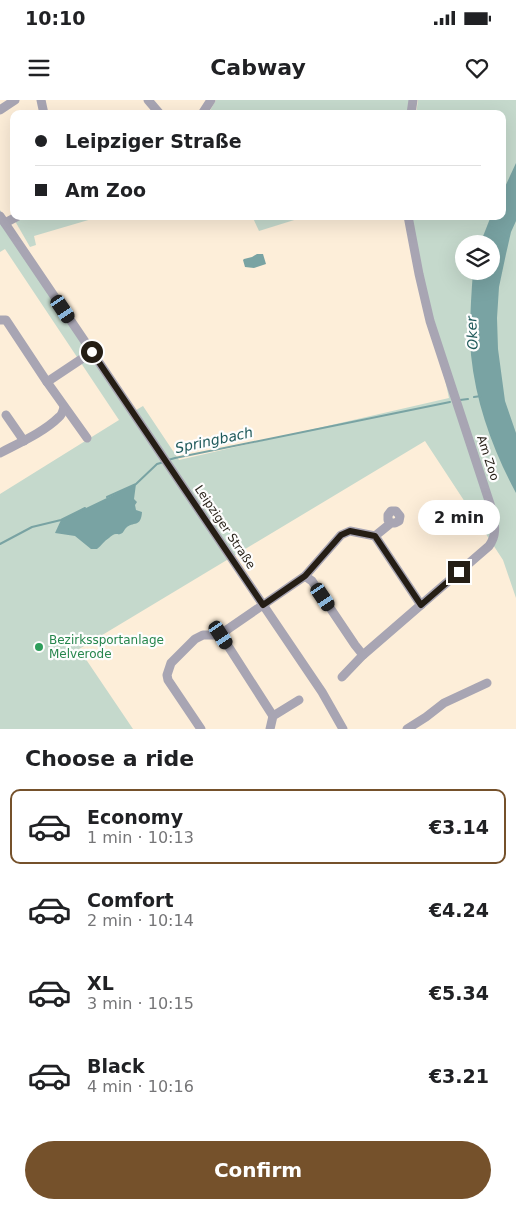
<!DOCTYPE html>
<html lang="en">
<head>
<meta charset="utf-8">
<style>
  :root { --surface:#fff; --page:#f2f2f2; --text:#202124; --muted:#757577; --line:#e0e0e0; --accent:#75512b }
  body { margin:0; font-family:"DejaVu Sans",sans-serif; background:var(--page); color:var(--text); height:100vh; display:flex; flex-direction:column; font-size:19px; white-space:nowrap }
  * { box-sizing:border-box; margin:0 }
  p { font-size:16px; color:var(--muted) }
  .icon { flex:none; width:28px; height:28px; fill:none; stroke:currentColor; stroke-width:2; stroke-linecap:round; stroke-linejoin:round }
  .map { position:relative; height:629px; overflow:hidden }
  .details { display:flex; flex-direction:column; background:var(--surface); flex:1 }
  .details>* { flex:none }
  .top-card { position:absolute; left:10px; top:10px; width:496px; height:110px; border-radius:10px; box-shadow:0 5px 20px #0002; display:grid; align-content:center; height:110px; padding:0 25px; background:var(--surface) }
  .fabs { position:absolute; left:455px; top:135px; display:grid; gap:10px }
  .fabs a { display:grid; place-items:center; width:45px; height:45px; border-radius:50%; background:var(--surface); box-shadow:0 5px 20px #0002; font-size:25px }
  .end { position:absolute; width:22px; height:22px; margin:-11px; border:6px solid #251e15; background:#fff; box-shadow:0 0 0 2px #fff }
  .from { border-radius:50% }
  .bubble { position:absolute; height:35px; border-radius:18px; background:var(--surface); box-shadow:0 5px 20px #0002; font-size:16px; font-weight:700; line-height:35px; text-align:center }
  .car { position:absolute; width:15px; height:30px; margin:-15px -8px; border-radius:6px; box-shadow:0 0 4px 1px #0007; background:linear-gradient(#222 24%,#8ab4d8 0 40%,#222 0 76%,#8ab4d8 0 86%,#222 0) }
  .top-card b { display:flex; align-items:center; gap:18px; height:48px; font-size:19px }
  .top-card b+b { border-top:1px solid var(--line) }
  .top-card i { width:12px; height:12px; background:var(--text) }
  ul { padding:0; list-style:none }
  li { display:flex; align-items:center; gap:15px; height:75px; margin:0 10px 8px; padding:0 15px; border:2px solid transparent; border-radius:10px }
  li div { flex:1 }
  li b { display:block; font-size:19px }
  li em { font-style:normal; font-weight:700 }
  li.selected { border-color:var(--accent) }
  li>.icon { width:45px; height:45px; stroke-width:1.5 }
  h2 { padding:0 25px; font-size:22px; line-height:60px }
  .action { display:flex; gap:10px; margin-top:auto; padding:10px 25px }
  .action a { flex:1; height:58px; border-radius:30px; background:var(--accent); color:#fff; font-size:20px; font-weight:700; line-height:58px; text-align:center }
  .status { display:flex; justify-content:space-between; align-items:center; height:35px; padding:0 25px; background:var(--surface); direction:ltr }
  .status svg { height:14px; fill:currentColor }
  header { display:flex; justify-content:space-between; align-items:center; height:65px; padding:0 25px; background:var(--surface); font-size:22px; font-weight:700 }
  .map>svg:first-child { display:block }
  .green { fill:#c5d9cc; fill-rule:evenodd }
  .water { fill:#79a3a3 }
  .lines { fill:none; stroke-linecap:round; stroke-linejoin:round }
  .stream { stroke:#79a3a3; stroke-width:2 }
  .minor { stroke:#a8a5b3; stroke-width:9 }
  .route { stroke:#251e15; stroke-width:6 }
  .leisure-dot { fill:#2e9e5b; stroke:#fdfdfd; stroke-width:2 }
  .labels { text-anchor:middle; stroke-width:4.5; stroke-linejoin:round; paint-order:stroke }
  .street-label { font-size:12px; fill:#251e15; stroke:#fdfdfd }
  .leisure-label { font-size:12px; fill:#27864d; stroke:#fdfdfd; text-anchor:start }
  .water-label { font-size:14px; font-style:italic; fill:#1d5859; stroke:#fdfdfd }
</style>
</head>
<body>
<div class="status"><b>10:10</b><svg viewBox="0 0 49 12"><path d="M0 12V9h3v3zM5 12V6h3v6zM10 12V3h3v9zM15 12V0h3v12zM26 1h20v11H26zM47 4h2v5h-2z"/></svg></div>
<header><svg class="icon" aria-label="menu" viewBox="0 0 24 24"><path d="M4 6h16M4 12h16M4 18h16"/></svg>Cabway<svg class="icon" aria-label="heart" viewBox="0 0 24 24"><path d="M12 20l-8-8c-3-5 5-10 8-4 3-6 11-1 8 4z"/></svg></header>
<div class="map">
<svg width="516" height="629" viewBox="0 0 516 629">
  <rect width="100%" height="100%" fill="#fdeed9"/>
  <g class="green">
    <polygon points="216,0 410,0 408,14 208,14"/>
    <path d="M418,0H516V498L503,460L425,341L79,549L133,629H0V394L119,320L5,149L0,152V110L131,313L143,306L179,360L449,298L424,183L411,116H502V14H416ZM464,144H491V171H464Z"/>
    <polygon points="28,116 102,116 34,136 36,145 30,147 15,121"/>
    <polygon points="252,116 307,116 259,131"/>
  </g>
  <g class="water">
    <path d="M516,63V121L511,132L506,154L499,187L497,218L498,249L505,301L516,333V393C493,350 476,304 471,255C469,228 471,199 473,171H491V144H480L491,116H502L503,91Z"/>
    <polygon points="257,154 263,154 266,164 254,168 245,167 243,160 244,159 252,157"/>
    <path d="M136,384L134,399L137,402L135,405L136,410L142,412C141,428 133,421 126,428C124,430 123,434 120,434C119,435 118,434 116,434C114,434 111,436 109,438C104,441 101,446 97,449H91L75,436L55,433L61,420Z"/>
  </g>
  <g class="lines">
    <g class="stream">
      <polyline points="474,297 481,296"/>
      <polyline points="460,300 468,299"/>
      <polyline points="168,360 175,358 450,302"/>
      <polyline points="107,397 136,384 157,364 164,362"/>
      <polyline points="0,444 32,427 61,420 85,408"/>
    </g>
    <g class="minor">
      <polyline points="41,0 44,14"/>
      <polyline points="148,0 160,14"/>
      <polyline points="0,10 15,0"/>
      <polyline points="202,14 211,0"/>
      <polyline points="411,14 413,0"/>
      <polyline points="0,116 322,592 343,629"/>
      <polyline points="5,123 18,116"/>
      <polyline points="0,220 6,220 47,282 87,338"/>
      <polyline points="47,282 92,252"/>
      <polyline points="6,315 24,341"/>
      <path d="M0,353C19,343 44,332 59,317C62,315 63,311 64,307"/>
      <polyline points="375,436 421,505"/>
      <polyline points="305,476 312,481 355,545 363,555"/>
      <polyline points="221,535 273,616"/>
      <path d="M342,577L363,555L489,446C498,434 494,423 492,410L430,221L419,174L408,116"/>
      <polyline points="201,629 168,580 167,575 171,563 195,539 203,535 221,535 228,529 305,476 341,435 350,431 375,436 391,423 395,423 399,421 400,416 396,411 391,411 388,415 388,420 391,423"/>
      <polyline points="270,629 273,616 299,600"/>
      <polyline points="407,629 426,617 444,603 487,583"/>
    </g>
  </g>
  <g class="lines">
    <polyline class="route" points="92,252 263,505 305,476 341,435 350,431 375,436 421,505 459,472"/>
  </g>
  <circle class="leisure-dot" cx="39" cy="547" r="5"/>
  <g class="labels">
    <g class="street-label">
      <text transform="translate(488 358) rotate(72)" y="4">Am Zoo</text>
      <text transform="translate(225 427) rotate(56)" y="4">Leipziger Straße</text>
    </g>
    <g class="leisure-label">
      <text x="49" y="544">Bezirkssportanlage<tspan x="49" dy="14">Melverode</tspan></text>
    </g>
    <g class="water-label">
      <text transform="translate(472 233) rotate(-93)" y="5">Oker</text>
      <text transform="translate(214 340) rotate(-12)" y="5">Springbach</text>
    </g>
  </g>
</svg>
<div class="fabs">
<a><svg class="icon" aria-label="layers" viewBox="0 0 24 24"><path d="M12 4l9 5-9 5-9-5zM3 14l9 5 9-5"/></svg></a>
</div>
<i class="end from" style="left:92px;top:252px"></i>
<i class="end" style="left:459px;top:472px"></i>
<div class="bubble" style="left:418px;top:400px;width:82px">2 min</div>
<i class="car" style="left:63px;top:209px;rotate:146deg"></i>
<i class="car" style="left:323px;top:497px;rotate:146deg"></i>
<i class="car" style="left:221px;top:535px;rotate:147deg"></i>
<div class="top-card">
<b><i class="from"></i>Leipziger Straße</b>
<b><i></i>Am Zoo</b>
</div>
</div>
<section class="details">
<h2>Choose a ride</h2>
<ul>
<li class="selected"><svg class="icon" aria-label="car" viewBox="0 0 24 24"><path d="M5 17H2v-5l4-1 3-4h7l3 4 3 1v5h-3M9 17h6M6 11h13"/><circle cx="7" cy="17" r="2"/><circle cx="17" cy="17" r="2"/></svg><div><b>Economy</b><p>1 min · 10:13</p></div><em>€3.14</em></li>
<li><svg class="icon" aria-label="car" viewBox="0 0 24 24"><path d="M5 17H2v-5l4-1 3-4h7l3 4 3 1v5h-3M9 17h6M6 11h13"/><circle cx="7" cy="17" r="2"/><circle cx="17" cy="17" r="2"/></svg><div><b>Comfort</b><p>2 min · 10:14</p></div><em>€4.24</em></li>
<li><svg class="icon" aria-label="car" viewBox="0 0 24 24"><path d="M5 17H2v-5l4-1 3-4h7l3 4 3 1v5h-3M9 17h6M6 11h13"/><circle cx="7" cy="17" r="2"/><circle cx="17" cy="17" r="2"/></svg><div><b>XL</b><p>3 min · 10:15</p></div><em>€5.34</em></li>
<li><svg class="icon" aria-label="car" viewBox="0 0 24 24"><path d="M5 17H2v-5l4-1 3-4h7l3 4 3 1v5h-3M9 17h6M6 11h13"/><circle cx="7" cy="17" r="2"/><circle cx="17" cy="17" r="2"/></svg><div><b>Black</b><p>4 min · 10:16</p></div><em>€3.21</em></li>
</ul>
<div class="action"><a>Confirm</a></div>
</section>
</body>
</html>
